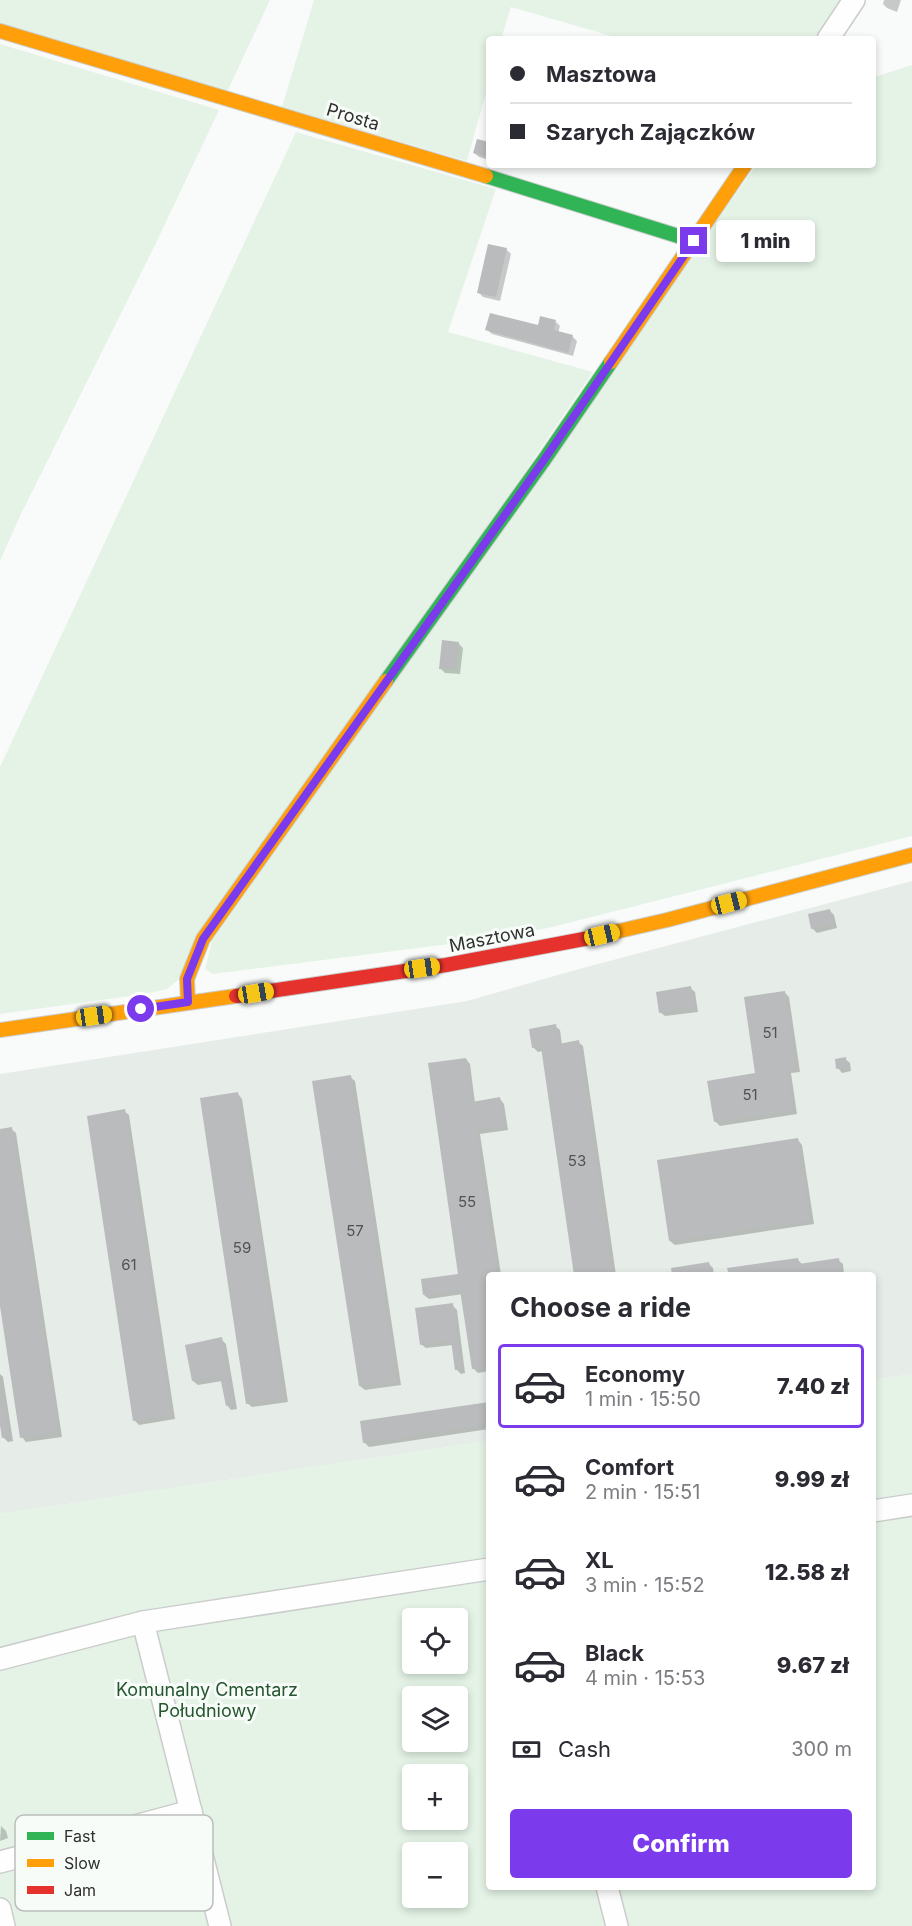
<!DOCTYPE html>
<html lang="en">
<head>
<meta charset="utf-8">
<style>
  :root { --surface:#fff; --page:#f2f2f3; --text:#2b2b33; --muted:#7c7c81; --line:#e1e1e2; --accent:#7c3aed }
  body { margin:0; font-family:Inter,sans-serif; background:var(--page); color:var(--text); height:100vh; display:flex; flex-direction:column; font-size:22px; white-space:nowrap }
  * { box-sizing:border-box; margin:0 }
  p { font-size:20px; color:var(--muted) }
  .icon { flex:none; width:33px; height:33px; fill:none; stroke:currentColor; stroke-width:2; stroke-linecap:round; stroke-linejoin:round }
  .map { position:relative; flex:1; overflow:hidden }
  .sheet { position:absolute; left:486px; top:1272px; width:390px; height:618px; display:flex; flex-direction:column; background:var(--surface); border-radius:6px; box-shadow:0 3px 9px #0003 }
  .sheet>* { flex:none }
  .banner { position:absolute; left:486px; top:36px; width:390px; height:132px; border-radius:6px; box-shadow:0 3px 9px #0003; display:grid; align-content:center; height:132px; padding:0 24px; background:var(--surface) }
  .buttons { position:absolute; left:402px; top:1608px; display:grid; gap:12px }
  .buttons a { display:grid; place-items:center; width:66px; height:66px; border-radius:6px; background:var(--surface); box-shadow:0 3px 9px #0003; font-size:30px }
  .end { position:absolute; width:27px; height:27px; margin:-14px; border:8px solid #7c3aed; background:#fff; box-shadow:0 0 0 3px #fff }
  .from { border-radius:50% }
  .bubble { position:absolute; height:42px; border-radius:6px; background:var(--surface); box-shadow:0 3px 9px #0003; font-size:20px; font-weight:800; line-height:42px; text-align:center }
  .car { position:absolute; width:18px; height:36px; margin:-18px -9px; border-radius:8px; box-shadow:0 0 4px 2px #0007; background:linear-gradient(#f5c518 24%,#345 0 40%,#f5c518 0 76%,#345 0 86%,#f5c518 0) }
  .banner b { display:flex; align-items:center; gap:21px; height:57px; font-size:22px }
  .banner b+b { border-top:2px solid var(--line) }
  .banner i { width:15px; height:15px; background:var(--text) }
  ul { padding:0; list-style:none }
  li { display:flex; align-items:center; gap:18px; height:84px; margin:0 12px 9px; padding:0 12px; border:3px solid transparent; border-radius:6px }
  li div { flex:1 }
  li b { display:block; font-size:22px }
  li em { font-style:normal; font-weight:800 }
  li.on { border-color:var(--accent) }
  li>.icon { width:54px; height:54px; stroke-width:1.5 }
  h2 { padding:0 24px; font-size:27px; line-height:72px }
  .pay { display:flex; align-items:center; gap:15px; height:66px; padding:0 24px; font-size:22px }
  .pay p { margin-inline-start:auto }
  .primary-button { display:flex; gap:12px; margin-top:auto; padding:12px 24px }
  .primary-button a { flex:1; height:69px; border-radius:6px; background:var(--accent); color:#fff; font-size:24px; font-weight:800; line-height:69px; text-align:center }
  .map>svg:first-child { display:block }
  .built { fill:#e6ece7 }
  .green { fill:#e4f3e6; fill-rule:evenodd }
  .shadow { fill:#0003 }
  .building { fill:#babbbc }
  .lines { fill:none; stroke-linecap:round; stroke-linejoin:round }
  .street-casing { stroke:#cbcdcc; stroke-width:24 }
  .fast-casing { stroke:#cbcdcc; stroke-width:16 }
  .slow-casing { stroke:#cbcdcc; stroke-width:16 }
  .jam-casing { stroke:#cbcdcc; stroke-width:16 }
  .street { stroke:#fefefe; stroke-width:21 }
  .fast { stroke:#30b455; stroke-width:14 }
  .slow { stroke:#ff9f0a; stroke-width:14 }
  .jam { stroke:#e5322d; stroke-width:14 }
  .route { stroke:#7c3aed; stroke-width:8 }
  .labels { text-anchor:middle; stroke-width:6; stroke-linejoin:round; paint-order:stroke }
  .number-label { font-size:15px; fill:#515252 }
  .street-label { font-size:18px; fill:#2e2f2e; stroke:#f8fcf9 }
  .park-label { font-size:18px; fill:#24562f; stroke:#f8fcf9 }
  .key { fill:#f8fcf9; stroke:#bbbebc; stroke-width:1.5 }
  .key-label { font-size:16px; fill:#2e2f2e }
</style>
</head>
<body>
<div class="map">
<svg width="912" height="1926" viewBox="0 0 912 1926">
  <rect width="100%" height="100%" fill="#f9fbfa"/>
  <polygon class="built" points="912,881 912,1374 873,1380 873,1275 489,1275 489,1441 0,1514 0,1074 467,1001 579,969"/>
  <g class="green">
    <polygon points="0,0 270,0 227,92 0,24"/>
    <polygon points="314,0 845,0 819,39 622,39 511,7 501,39 489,39 489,82 467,161 282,107"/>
    <polygon points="0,44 219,110 155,245 20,516 0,561"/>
    <polygon points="912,65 912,836 548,928 465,942 213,974 205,969 212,941 756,165 873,165 873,75 878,76"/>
    <polygon points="296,132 496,189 448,332 593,372 178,980 167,989 145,994 0,1014 0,767"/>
    <path d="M912,1374V1926H0V1514L489,1441V1887H873V1380ZM412,1618H458V1664H412ZM412,1696H458V1742H412ZM412,1774H458V1820H412ZM412,1852H458V1898H412Z"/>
  </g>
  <g class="shadow">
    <polygon points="884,0 901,0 897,12 887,8 883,4"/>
    <polygon points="489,144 489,160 479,157 474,153"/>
    <polygon points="489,246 507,250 511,254 500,301 483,297 478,292"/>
    <polygon points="556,322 560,326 558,333 572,336 577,341 573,356 492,334 487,330 539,327"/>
    <polygon points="458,643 463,648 460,674 445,673 440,668"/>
    <polygon points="830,911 834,915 837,928 817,933 812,928"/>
    <polygon points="690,988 695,992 698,1012 665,1016 660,1012"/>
    <polygon points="784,992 789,997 800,1072 791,1073 797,1114 720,1126 715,1121 757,1075"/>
    <polygon points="555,1026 560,1030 562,1045 578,1042 583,1046 616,1275 575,1275 543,1051 538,1052 533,1047"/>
    <polygon points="466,1059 470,1064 475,1103 500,1099 504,1104 508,1130 480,1134 501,1275 489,1275 489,1371 478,1373 473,1368 463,1294 429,1299 424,1295 460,1275"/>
    <polygon points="845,1059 850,1063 851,1071 842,1073 838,1068"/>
    <polygon points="350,1077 355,1081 401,1385 365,1390 360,1386"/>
    <polygon points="238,1094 242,1099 288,1402 252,1407 247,1403"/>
    <polygon points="124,1111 129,1115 175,1419 139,1425 134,1420"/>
    <polygon points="11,1129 16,1133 62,1437 26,1442 22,1437 0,1296 0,1130"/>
    <polygon points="798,1140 802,1145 814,1224 675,1245 670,1241"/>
    <polygon points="798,1260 803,1265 838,1260 843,1264 844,1275 730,1275"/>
    <polygon points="709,1264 713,1268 714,1275 673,1275"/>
    <polygon points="452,1305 457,1310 465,1373 461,1374 456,1369 453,1345 426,1348 421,1344"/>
    <polygon points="221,1339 226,1344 237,1409 231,1410 227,1405 222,1381 198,1385 193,1381"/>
    <polygon points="0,1374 3,1377 13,1441 8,1442 3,1437 0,1416"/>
    <polygon points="489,1404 489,1429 369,1447 364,1442"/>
    <polygon points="1,1826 6,1831 8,1838 0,1841"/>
  </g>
  <g class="building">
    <polygon points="477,139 489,142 489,158 473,153"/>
    <polygon points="488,244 507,248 496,297 477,293"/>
    <polygon points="490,313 538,325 540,316 556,320 554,330 573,335 568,353 485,330"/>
    <polygon points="442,640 459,642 456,670 439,669"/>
    <polygon points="830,909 833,924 811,929 808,914"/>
    <polygon points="691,986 694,1007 659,1013 656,992"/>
    <polygon points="785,991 796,1068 787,1069 793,1110 714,1122 707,1081 755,1073 744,997"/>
    <polygon points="556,1024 559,1044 579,1040 613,1275 574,1275 541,1047 532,1048 529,1029"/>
    <polygon points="846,1057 847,1067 836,1069 835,1059"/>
    <polygon points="466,1058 472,1102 500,1097 504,1125 476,1129 497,1275 489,1275 489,1366 472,1369 460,1290 423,1295 421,1279 458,1274 428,1063"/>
    <polygon points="351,1075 397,1381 359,1386 312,1081"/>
    <polygon points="238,1092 284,1398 246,1404 200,1098"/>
    <polygon points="125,1109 171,1415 133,1421 87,1116"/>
    <polygon points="12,1127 59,1433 20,1438 0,1306 0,1129"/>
    <polygon points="798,1138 810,1220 669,1241 657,1160"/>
    <polygon points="798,1258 799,1264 839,1258 841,1275 729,1275 727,1268"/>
    <polygon points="709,1262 711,1275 672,1275 671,1268"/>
    <polygon points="453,1303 462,1369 455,1370 451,1340 420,1345 415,1308"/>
    <polygon points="222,1337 233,1405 226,1406 220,1376 192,1381 185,1345"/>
    <polygon points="0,1387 9,1437 2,1438 0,1425"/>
    <polygon points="489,1402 489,1424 363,1443 360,1421"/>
  </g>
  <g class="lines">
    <defs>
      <g id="street">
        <polyline points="828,39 854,0"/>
        <polyline points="873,1511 912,1505"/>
        <polyline points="143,1622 220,1926"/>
        <polyline points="0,1659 143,1622 489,1569"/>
        <polyline points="0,1862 191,1811"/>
        <polyline points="607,1887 617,1926"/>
        <polyline points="0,1909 4,1926"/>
      </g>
      <g id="fast">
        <polyline points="486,176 694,241"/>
        <polyline points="386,681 544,460 611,362"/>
      </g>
      <g id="slow">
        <polyline points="0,31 486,176"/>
        <polyline points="611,362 745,165"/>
        <polyline points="584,939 667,920 912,855"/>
        <polyline points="188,1002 187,979 203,939 386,681"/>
        <polyline points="0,1030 236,996"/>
      </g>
      <polyline id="jam" points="236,996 446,965 584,939"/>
    </defs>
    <use href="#street" class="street-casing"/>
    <use href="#fast" class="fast-casing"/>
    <use href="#slow" class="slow-casing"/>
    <use href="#jam" class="jam-casing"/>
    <use href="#street" class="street"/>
    <use href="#fast" class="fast"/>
    <use href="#slow" class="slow"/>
    <use href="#jam" class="jam"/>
  </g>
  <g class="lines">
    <polyline class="route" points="141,1009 188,1002 187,979 203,939 544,460 694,241"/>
  </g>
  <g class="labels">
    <g class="number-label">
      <text x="770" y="1038">51</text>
      <text x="750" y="1100">51</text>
      <text x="577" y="1166">53</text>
      <text x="467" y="1207">55</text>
      <text x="355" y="1236">57</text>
      <text x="242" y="1253">59</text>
      <text x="129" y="1270">61</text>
    </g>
    <g class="street-label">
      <text transform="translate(353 117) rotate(17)" y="6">Prosta</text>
      <text transform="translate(492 938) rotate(-11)" y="6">Masztowa</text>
    </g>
    <g class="park-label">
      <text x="207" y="1696">Komunalny Cmentarz<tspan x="207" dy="21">Południowy</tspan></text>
    </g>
  </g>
  <rect x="15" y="1815" width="198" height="96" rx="9" class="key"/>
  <rect x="27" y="1832" width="27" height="8" fill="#30b455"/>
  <rect x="27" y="1859" width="27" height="8" fill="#ff9f0a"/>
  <rect x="27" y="1886" width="27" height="8" fill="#e5322d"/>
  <g class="key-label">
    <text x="64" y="1842">Fast</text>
    <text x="64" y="1869">Slow</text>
    <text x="64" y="1896">Jam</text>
  </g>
</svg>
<div class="buttons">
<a><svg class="icon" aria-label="locate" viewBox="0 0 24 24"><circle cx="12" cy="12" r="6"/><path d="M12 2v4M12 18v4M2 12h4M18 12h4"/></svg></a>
<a><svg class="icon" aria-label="layers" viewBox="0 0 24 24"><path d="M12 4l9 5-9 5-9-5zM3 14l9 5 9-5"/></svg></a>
<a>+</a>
<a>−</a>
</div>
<i class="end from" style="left:141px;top:1009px"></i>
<i class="end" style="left:694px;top:241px"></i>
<div class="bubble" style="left:716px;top:220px;width:99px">1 min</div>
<i class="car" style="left:729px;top:903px;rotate:76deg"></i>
<i class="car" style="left:602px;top:935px;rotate:77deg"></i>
<i class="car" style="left:422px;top:968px;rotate:82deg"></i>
<i class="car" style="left:256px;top:993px;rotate:81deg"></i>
<i class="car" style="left:94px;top:1016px;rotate:82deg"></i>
<div class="banner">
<b><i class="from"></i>Masztowa</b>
<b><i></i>Szarych Zajączków</b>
</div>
<section class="sheet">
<h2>Choose a ride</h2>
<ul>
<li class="on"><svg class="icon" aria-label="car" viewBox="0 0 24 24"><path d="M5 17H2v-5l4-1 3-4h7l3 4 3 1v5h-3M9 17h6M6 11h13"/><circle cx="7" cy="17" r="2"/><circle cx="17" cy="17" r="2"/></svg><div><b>Economy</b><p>1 min · 15:50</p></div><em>7.40 zł</em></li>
<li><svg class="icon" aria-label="car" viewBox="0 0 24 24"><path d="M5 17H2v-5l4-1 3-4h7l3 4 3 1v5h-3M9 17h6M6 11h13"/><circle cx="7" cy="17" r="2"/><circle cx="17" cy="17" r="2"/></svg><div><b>Comfort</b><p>2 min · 15:51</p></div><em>9.99 zł</em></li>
<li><svg class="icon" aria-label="car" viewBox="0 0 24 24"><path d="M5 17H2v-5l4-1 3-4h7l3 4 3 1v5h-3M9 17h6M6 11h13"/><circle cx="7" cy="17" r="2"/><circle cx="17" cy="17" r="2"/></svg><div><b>XL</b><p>3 min · 15:52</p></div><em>12.58 zł</em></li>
<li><svg class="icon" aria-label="car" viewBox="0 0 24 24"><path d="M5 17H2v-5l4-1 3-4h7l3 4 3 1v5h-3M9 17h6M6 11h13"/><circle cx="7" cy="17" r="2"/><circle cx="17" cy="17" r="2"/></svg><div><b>Black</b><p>4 min · 15:53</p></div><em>9.67 zł</em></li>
</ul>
<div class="pay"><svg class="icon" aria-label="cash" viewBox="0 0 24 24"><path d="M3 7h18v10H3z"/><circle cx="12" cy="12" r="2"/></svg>Cash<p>300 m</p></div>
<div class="primary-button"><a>Confirm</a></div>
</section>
</div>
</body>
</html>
